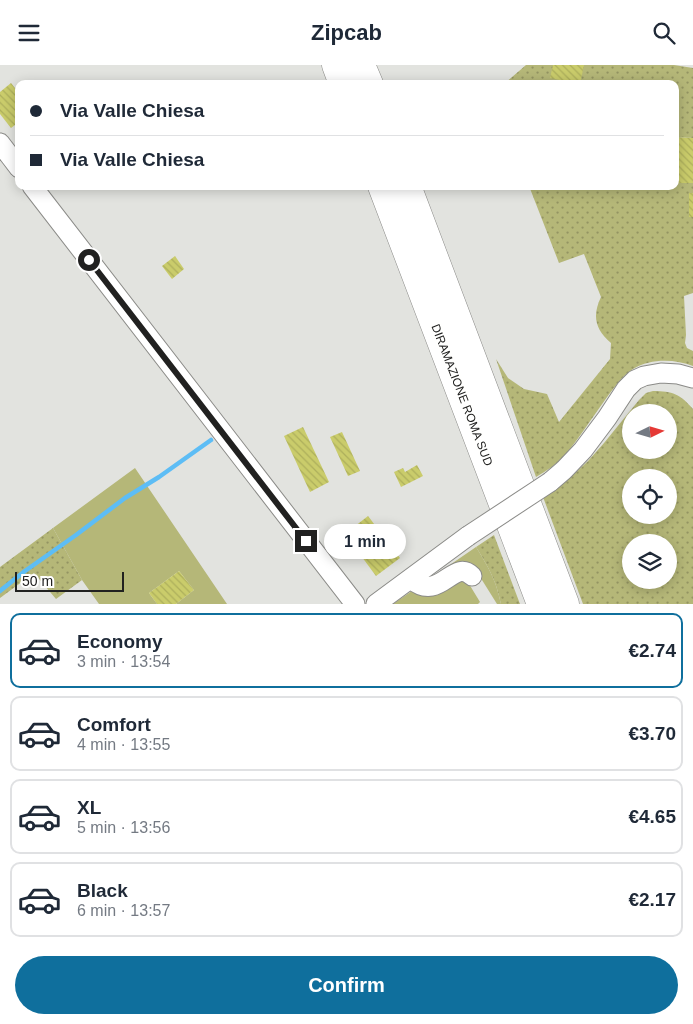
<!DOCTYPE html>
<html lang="en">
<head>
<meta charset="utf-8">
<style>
  :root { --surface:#fff; --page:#f2f2f3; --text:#1f2937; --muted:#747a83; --line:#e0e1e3; --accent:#0f6f9d }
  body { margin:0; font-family:Helvetica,sans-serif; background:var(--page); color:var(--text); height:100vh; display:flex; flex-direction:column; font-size:19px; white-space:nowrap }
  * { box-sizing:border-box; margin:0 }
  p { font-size:16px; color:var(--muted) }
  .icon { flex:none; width:28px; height:28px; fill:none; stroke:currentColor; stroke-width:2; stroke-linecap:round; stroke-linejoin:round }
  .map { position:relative; height:539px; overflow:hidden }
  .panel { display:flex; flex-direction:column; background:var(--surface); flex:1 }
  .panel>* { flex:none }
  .guide { position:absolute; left:15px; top:15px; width:664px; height:110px; border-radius:10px; box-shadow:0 2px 12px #0003; display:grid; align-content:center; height:110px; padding:0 15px; background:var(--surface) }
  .needle { width:32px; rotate:85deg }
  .controls { position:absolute; left:622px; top:339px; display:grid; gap:10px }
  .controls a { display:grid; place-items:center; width:55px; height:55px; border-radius:50%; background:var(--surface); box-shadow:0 2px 12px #0003; font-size:25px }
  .scale { position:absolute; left:15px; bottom:12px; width:109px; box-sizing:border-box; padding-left:5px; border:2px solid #212120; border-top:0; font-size:14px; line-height:18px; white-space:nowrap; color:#212120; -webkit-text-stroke:4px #fffffe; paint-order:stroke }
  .end { position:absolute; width:22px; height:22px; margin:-11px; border:6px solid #212120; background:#fff; box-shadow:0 0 0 2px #fff }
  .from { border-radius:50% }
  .bubble { position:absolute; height:35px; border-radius:18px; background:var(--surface); box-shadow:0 2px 12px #0003; font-size:16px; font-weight:800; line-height:35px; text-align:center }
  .guide b { display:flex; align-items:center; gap:18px; height:48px; font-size:19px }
  .guide b+b { border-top:1px solid var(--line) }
  .guide i { width:12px; height:12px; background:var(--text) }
  ul { padding:9px 0 0; list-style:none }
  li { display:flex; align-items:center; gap:15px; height:75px; margin:0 10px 8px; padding:0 5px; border:2px solid var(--line); border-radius:10px }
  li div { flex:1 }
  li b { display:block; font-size:19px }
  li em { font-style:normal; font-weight:800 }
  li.current { border-color:var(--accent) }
  li>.icon { width:45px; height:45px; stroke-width:1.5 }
  .cta { display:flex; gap:10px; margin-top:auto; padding:10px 15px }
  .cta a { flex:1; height:58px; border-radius:30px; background:var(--accent); color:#fff; font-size:20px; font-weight:800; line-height:58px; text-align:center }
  header { display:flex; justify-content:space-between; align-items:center; height:65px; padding:0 15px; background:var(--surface); font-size:22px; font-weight:800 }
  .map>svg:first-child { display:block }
  .grass { fill:url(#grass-dots); fill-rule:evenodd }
  .garden { fill:#b5b778 }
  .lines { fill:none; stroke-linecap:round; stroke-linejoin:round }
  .stream { stroke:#5dbdf5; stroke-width:4.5 }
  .building { fill:url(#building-back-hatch) }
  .minor-casing { stroke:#8b8b88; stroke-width:21 }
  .highway-casing { stroke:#8b8b88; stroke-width:29 }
  .minor { stroke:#fff; stroke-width:19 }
  .highway { stroke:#fff; stroke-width:28 }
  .minor-bridge-casing { stroke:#8b8b88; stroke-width:21; stroke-linecap:butt }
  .minor-bridge { stroke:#fff; stroke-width:19 }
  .route { stroke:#212120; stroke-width:6 }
  .labels { text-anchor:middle; stroke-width:4.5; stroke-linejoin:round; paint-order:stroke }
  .street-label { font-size:12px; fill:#212120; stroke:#fffffe }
</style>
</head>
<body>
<header><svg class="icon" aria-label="menu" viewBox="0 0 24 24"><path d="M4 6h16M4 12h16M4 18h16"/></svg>Zipcab<svg class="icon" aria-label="search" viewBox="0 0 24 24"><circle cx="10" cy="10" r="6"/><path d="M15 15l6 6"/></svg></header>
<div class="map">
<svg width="693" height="539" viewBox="0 0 693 539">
  <defs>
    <pattern id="grass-dots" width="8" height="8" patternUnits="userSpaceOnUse" patternTransform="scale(1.25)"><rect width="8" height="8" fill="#b5b778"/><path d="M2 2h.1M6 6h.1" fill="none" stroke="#939462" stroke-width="1.8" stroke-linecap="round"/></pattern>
    <pattern id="building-back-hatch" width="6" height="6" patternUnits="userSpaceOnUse" patternTransform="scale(1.25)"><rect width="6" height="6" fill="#cacc6b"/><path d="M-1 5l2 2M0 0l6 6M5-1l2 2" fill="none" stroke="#adaf5c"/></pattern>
  </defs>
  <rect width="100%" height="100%" fill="#e2e3df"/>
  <g class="grass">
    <polygon points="526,0 674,0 693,3 693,73 675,72 675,19 504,19"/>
    <path d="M675,118H693V128L689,129V151L693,152V228L684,231L686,270L685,278L687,283L693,286V301C675,294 651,293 633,304C622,311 613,324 605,335C591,354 579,374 564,391C556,400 546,406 536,412L496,294L508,313L524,324L547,329L559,357L610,294L611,278C595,264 592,251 601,232L584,189L559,198L529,121H675Z"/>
    <path d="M653,326C673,326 680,329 693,344V539H583L543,432L571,412L588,396L604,378L639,335L646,328ZM631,348H669V385H631ZM631,412H669V450H631ZM631,478H669V515H631Z"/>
    <polygon points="53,463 82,515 56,534 34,508 0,533 0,502"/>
    <path d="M494,470L520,539H501C496,515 489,503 476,482Z"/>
  </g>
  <g class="garden">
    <polygon points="135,403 227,539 176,539 194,525 179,506 149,528 157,539 99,539 82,515 53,463"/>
    <path d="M476,482C489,503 496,515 501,539H497L477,507L466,514L480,537L478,539H393Z"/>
  </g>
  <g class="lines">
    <polyline class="stream" points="0,526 25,506 76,470 125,433 159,412 211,375"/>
  </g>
  <g class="building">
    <polygon points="553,0 584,0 580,19 550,13"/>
    <polygon points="11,18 19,28 19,57 11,63 0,49 0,27"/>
    <polygon points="675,72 693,73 693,118 675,118"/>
    <rect x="689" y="128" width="4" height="24"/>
    <polygon points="175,191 184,204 172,214 162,201"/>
    <polygon points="303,362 329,417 310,427 284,371"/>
    <polygon points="342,367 360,406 348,411 330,372"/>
    <polygon points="417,400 423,411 401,422 394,407 403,403 405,407"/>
    <polygon points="368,451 400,493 376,511 345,469"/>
    <polygon points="179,506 194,525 176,539 157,539 149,528"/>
  </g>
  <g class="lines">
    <defs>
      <g id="minor">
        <polyline points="0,78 19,103"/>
        <polyline points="32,121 355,539"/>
        <polyline points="550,417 564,405 583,385 607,353 626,324 635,315 644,311 661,308 678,309 693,313"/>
        <path d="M411,514C440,539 453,492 472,511"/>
        <polyline points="376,539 468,471"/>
      </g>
      <g id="highway">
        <polyline points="336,0 343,19"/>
        <polyline points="361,0 369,19"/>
        <polyline points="382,121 541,539"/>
        <polyline points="407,121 565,539"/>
      </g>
    </defs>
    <use href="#minor" class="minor-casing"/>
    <use href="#highway" class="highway-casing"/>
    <use href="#minor" class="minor"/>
    <use href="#highway" class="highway"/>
    <defs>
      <polyline id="minor-bridge" points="468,471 550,417"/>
    </defs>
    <use href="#minor-bridge" class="minor-bridge-casing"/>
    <use href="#minor-bridge" class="minor-bridge"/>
  </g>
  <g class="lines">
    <polyline class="route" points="89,195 306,476"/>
  </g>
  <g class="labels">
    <g class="street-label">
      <text transform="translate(462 330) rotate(69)" y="4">DIRAMAZIONE ROMA SUD</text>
    </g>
  </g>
</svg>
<div class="controls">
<a><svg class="needle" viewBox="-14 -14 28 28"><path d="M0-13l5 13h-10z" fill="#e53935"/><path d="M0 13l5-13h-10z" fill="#747a83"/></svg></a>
<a><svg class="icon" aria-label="locate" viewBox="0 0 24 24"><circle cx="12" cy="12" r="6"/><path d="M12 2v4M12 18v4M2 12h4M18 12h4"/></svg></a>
<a><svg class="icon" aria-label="layers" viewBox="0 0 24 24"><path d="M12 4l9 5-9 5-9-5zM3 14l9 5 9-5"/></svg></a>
</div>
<div class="scale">50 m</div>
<i class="end from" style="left:89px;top:195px"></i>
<i class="end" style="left:306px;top:476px"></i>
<div class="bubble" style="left:324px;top:459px;width:82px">1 min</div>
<div class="guide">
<b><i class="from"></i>Via Valle Chiesa</b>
<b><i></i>Via Valle Chiesa</b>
</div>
</div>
<section class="panel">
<ul>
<li class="current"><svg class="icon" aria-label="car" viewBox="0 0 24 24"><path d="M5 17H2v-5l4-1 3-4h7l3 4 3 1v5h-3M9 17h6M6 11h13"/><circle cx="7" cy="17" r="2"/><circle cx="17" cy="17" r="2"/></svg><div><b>Economy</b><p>3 min · 13:54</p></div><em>€2.74</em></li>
<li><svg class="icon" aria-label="car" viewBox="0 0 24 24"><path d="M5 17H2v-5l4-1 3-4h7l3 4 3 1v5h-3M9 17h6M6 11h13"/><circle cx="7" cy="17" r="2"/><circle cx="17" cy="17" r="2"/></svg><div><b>Comfort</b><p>4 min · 13:55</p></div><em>€3.70</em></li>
<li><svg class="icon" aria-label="car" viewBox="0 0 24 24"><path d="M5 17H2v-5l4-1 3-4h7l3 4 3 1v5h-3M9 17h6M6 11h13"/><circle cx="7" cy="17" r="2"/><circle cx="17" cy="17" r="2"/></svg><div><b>XL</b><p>5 min · 13:56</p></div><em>€4.65</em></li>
<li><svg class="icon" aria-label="car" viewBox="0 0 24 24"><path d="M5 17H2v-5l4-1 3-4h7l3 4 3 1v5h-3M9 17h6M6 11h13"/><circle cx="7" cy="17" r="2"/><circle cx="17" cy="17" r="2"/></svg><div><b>Black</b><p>6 min · 13:57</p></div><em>€2.17</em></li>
</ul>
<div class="cta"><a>Confirm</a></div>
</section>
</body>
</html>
